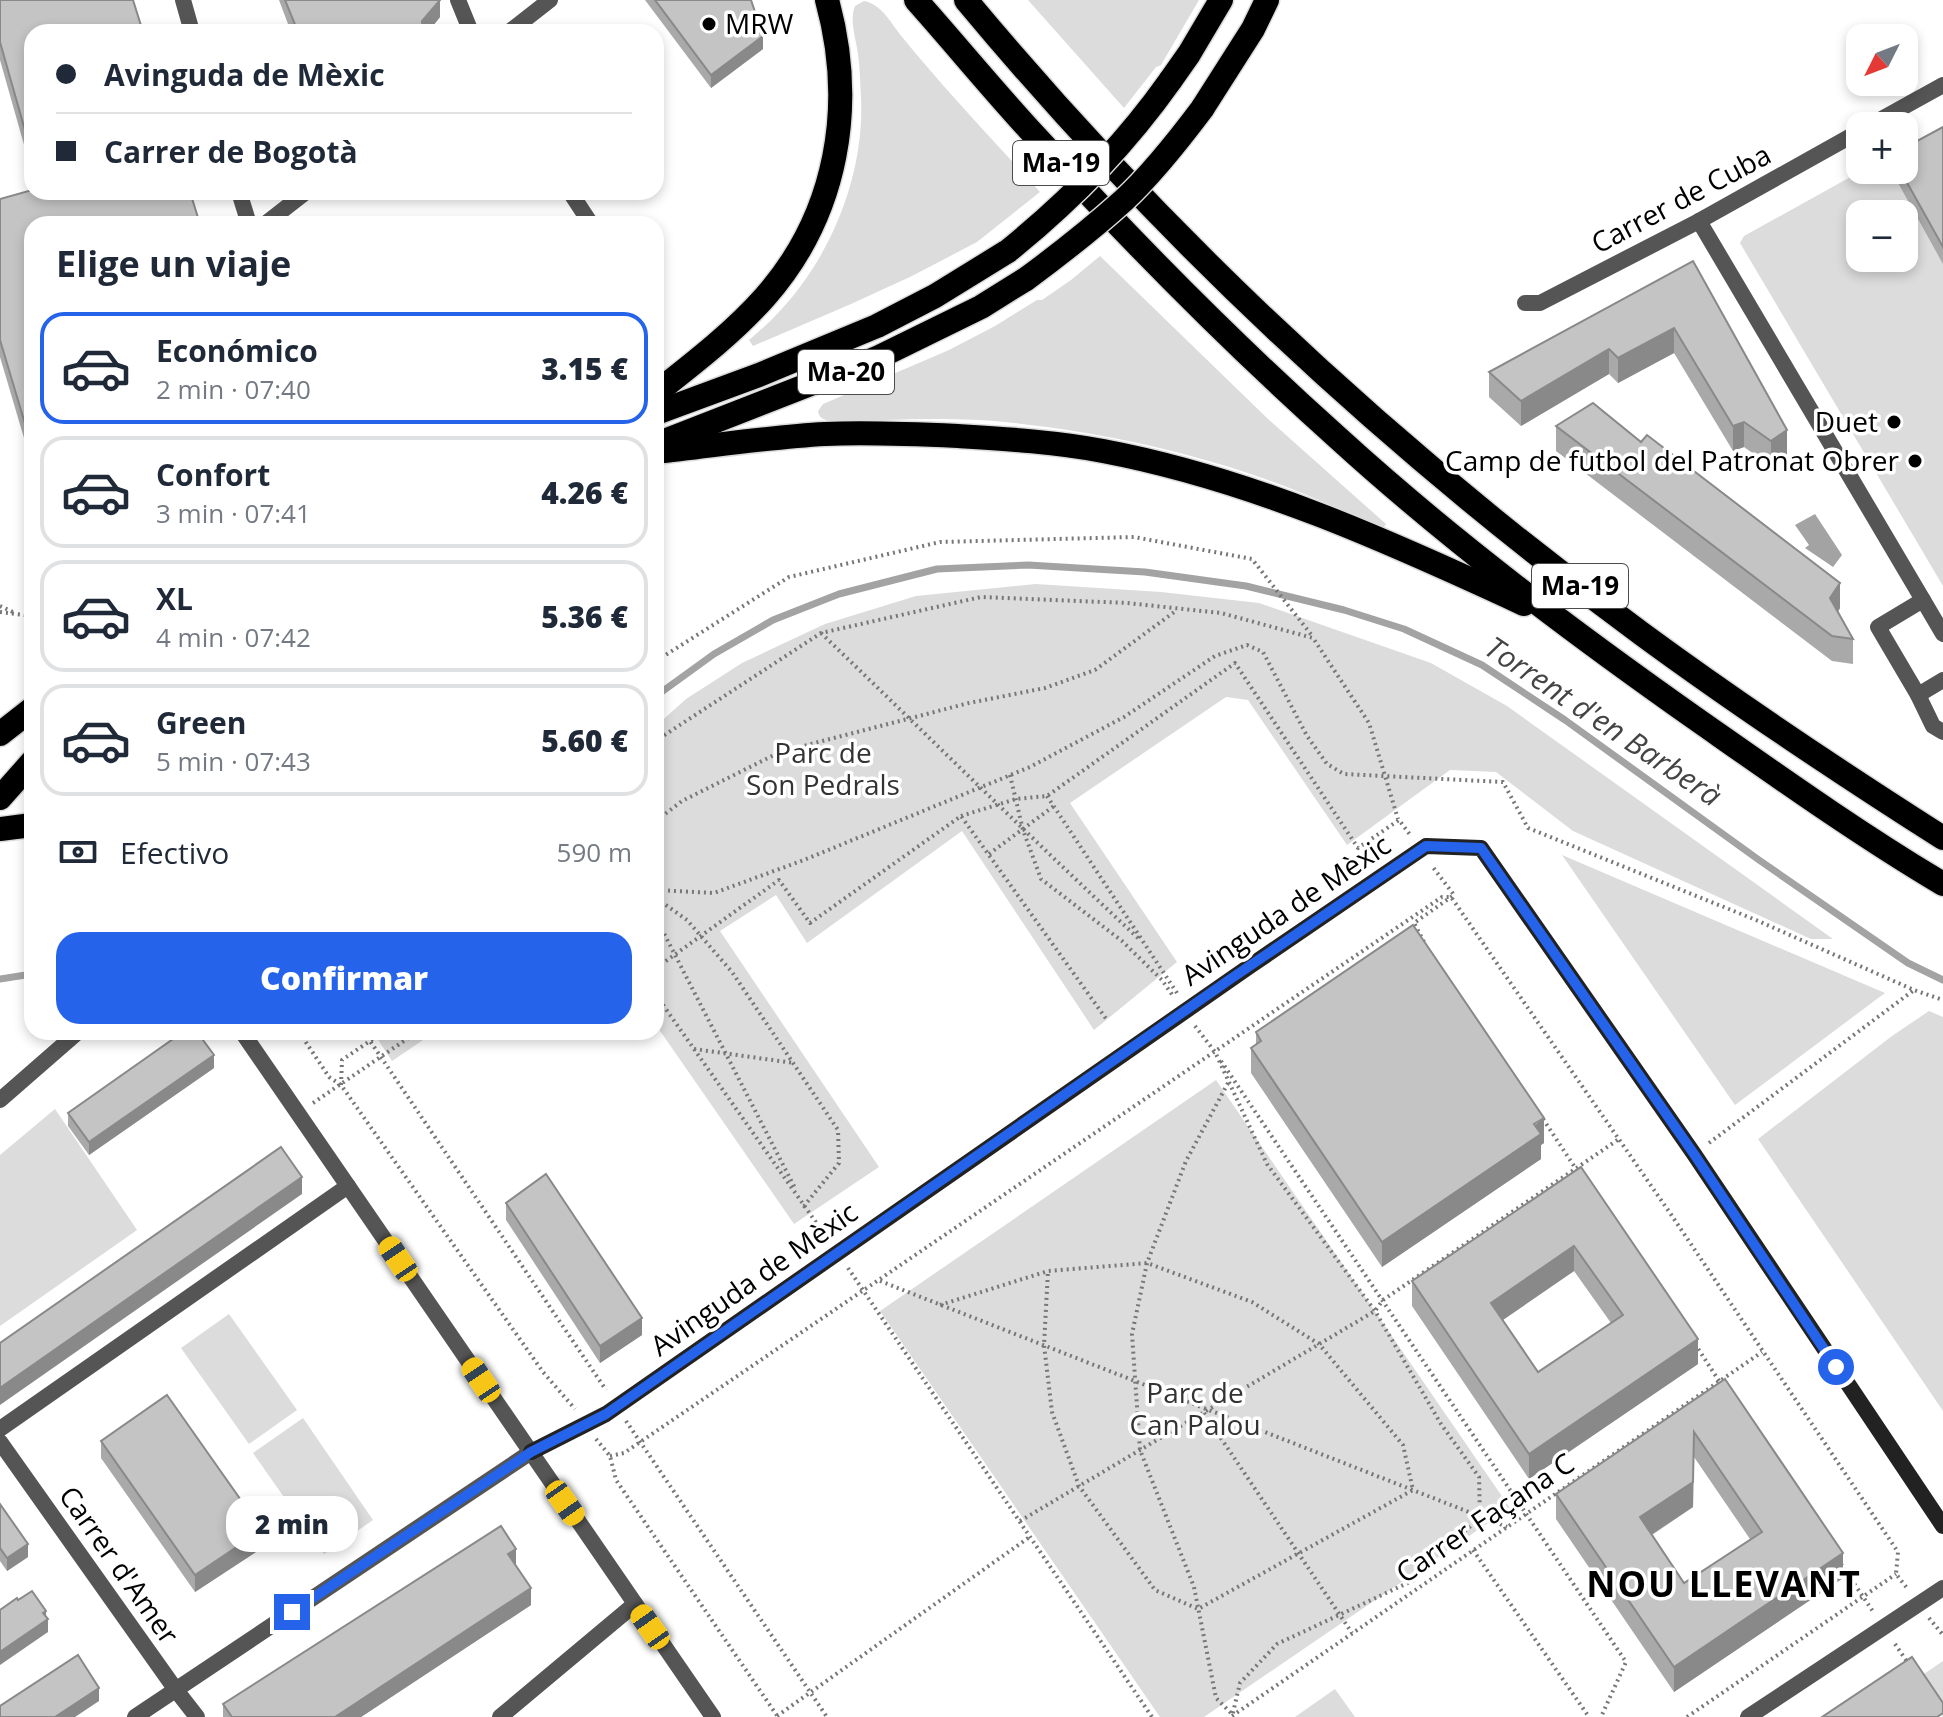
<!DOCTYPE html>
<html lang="es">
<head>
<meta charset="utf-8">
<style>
  :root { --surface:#fff; --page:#f2f2f3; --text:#1f2937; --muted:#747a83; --line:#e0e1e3; --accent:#2563eb }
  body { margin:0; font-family:"Open Sans",sans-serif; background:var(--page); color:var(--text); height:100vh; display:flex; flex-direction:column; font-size:30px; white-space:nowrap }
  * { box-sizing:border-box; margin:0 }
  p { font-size:26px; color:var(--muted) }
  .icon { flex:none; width:44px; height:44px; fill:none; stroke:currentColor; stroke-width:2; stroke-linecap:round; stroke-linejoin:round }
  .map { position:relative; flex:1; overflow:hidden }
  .panel { position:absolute; left:24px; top:216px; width:640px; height:824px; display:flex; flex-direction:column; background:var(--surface); border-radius:24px; box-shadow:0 4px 12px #0003 }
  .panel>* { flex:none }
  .hud { position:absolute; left:24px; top:24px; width:640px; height:176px; border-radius:24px; box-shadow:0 4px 12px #0003; display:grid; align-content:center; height:176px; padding:0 32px; background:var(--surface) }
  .needle { width:52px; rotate:228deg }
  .controls { position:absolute; left:1846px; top:24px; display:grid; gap:16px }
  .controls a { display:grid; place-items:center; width:72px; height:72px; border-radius:16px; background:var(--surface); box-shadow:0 4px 12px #0003; font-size:40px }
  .end { position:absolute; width:36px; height:36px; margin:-18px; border:10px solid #2563eb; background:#fff; box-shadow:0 0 0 4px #fff }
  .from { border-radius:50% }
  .bubble { position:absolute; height:56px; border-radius:24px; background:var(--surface); box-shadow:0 4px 12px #0003; font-size:26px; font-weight:800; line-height:56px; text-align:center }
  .car { position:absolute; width:24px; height:48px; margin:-24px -12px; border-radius:10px; box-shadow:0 0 6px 2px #0007; background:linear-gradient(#f5c518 24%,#345 0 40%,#f5c518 0 76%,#345 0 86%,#f5c518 0) }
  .hud b { display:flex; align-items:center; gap:28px; height:76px; font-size:30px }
  .hud b+b { border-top:2px solid var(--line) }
  .hud i { width:20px; height:20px; background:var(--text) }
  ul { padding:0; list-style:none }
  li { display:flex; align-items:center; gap:24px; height:112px; margin:0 16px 12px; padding:0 16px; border:4px solid var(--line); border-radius:24px }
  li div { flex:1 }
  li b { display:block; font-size:30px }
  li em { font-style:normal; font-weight:800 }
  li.on { border-color:var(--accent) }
  li>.icon { width:72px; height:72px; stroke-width:1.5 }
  h2 { padding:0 32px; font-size:36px; line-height:96px }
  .pay { display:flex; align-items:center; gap:20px; height:88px; padding:0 32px; font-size:30px }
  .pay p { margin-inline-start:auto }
  .cta { display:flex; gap:16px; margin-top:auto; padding:16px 32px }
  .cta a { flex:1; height:92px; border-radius:24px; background:var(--accent); color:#fff; font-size:32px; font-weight:800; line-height:92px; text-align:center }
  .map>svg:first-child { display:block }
  .green { fill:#dcdcdc; fill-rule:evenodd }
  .water { fill:#a3a3a3 }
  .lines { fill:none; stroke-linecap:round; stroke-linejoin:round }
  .stream { stroke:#a3a3a3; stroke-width:7 }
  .highway-casing { stroke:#dbdbdb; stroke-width:27 }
  .path { stroke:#777; stroke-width:4; stroke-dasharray:2 4; stroke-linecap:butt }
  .street { stroke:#555; stroke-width:16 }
  .secondary { stroke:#222; stroke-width:16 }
  .highway { stroke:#000; stroke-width:24 }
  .highway-bridge-casing { stroke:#dbdbdb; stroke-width:27; stroke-linecap:butt }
  .highway-bridge { stroke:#000; stroke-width:24 }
  .wall { fill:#a9a9a9; fill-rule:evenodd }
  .shaded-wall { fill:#898989 }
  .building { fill:#c4c4c4; stroke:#898989; stroke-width:2; fill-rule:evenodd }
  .route { stroke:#2563eb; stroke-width:10 }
  .poi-dot { fill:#000; stroke:#fff; stroke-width:3 }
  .labels { text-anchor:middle; stroke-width:7; stroke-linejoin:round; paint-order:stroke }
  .shield { fill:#fff; stroke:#4c4c4c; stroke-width:2 }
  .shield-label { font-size:26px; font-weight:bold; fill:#000 }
  .poi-label { font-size:28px; fill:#000; stroke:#fff; text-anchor:end }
  .street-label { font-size:28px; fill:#000; stroke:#fff }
  .park-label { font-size:28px; fill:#333; stroke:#fff }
  .water-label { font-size:30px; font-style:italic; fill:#444; stroke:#fff }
  .district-label { font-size:36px; font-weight:bold; letter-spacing:2px; fill:#000; stroke:#fff }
</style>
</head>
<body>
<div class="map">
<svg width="1943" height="1717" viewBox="0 0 1943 1717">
  <rect width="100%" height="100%" fill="#fff"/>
  <g class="green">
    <polygon points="1028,0 1199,0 1161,65 1156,67 1124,108"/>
    <path d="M864,1C882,4 892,25 903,38C946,91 994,141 1040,192L977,242L912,276L851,304L753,346L749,340C758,332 768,324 776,315C830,260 865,175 861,97C860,83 860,68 858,54C856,38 849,21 855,6Z"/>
    <path d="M1943,126V586L1740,243L1744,236L1863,170H1904V148ZM1860,214H1904V258H1860Z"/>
    <path d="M1100,256L1268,419L1386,524L1382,530C1266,469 1135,435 1005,422C946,416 888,421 829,421C823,419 819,418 818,411L823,404L949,350L995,326L1037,300H1042L1071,280Z"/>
    <polygon points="1036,584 1161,592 1259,603 1431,663 1507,706 1833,939 1811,939 1573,831 1496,772 1450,770 1347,845 1248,700 1226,697 1070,803 1177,962 1094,1030 962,831 807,943 776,895 720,931 879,1167 794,1224 656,1025 656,726 686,699 742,663 825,624 916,596"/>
    <polygon points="1562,855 1885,993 1735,1105"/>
    <polygon points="1929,1011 1943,1017 1943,1411 1758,1139 1892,1036"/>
    <polygon points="373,1032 435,1032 392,1061"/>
    <polygon points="1216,1080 1510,1508 1204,1717 1160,1717 880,1311"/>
    <polygon points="55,1109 137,1230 0,1326 0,1155"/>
    <polygon points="229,1314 297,1410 249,1444 181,1348"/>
    <polygon points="303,1418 373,1520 324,1554 253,1453"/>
    <polygon points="1943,1661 1943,1717 1912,1682"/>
    <polygon points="1335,1689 1355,1717 1295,1717"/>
  </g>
  <polygon class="water" points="1815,514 1842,555 1833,567 1805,548 1809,545 1795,525"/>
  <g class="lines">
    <g class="stream">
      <polyline points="656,696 714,654 773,620 839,594 937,569 1028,565 1145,572 1246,586 1344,610 1404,629 1482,665 1565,720 1759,860 1908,963 1943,980"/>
      <polyline points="0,979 32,974"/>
    </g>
    <defs>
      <g id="highway">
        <path d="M916,0C957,46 996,94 1038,139C1133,243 1233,344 1338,438C1451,541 1574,633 1699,721C1779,777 1859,834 1943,884"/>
        <path d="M966,0C1164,238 1393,451 1642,634C1740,706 1841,773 1943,838"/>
        <polyline points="1170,81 1189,54 1221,0"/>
        <polyline points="1202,109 1253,29 1267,0"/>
        <path d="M656,393C694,363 733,333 765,297C838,214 856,105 827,0"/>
        <polyline points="656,413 759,375 877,326 935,296 1008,251"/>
        <polyline points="662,442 877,358 981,307 1026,279"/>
        <path d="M656,452C712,446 769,437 825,434C869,432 914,434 958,436C1006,439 1056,442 1103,451C1251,479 1388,541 1524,604"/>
        <polyline points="0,734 32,709"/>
        <polyline points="0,798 32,762"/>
        <polyline points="0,829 32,825"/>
      </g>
    </defs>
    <use href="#highway" class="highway-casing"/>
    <g class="path">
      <polyline points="0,606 13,612"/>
      <polyline points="0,612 32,616"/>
      <path d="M821,633C927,735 1032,839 1139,939"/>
      <polyline points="656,661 789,577 940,542 1134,537 1252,559 1313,637"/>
      <polyline points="656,744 663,736 821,633 981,597 1127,603 1221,613 1313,638 1369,723 1398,819"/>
      <polyline points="1010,775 1023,830 1041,879 1122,941 1162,980 1173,996"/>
      <polyline points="1047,796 1177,993"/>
      <polyline points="961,816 1016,799 1047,796 1235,663 1358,848 1399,820 1411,836"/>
      <polyline points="656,821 682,801 780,752 969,703 1045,688 1095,670 1177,610"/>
      <polyline points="989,854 1054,806"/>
      <polyline points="656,890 714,893 804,860 1030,767 1124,717 1215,656 1247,645 1263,652 1307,736 1327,764 1344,774 1503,782 1528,828 1756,920 1914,990 1943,1000"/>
      <polyline points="656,898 687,920 732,972 838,1130 839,1163 804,1206 803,1205"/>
      <polyline points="656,918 796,1190"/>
      <polyline points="1424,942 1414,923 1454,895 1432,866"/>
      <polyline points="656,968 779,880 810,923 961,816 1107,1020"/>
      <polyline points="656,995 827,1238"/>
      <polyline points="1195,1026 1215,1052 1267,1164 1375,1311 1441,1424 1479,1477 1480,1517 1414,1580 1277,1644 1240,1683 1232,1717"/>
      <polyline points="299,1032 329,1077 341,1085 543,1372 575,1409"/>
      <polyline points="364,1032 606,1390"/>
      <polyline points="694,1049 794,1063"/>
      <polyline points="1221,1061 1626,1662 1601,1717"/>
      <polyline points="1228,1083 1186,1161 1147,1263 1132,1334 1140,1450 1194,1587 1216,1698 1233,1715"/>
      <polyline points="341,1085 342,1060 383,1032"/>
      <polyline points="313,1103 417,1032"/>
      <polyline points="1543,1119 1578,1172"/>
      <polyline points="1709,1143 1914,990"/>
      <polyline points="848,1268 1152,1717"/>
      <polyline points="880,1281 1507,1527"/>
      <polyline points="940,1305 1048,1271 1147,1263 1252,1302 1319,1344 1403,1445 1413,1490 1198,1609 1155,1590 1079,1486 1052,1412 1044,1345 1048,1271"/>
      <polyline points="1695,1344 1723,1387"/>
      <polyline points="1204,1413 1352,1633"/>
      <polyline points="626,1421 827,1717"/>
      <polyline points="596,1439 610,1456 616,1480 778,1717"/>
      <polyline points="610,1456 624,1453 1442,897 1451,897 1670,1213 1898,1552 1896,1574 1907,1588"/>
      <polyline points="1020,1521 1375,1311 1383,1300 1619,1139"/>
      <polyline points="1473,1550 1589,1717"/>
      <polyline points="1841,1564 1874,1613"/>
      <polyline points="1929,1618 1943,1635"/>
      <polyline points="1895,1644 1908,1663"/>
      <polyline points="777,1716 1031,1536"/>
      <polyline points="1232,1716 1762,1352"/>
      <polyline points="1687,1717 1896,1574"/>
    </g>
    <g class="street">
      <polyline points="183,0 192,32"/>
      <polyline points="458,0 471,32"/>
      <polyline points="509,32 550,0"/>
      <polyline points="1869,126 1943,85"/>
      <polyline points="239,192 249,224"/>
      <polyline points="570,192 591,224"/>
      <polyline points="1699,221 1923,600"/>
      <polyline points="265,224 306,192"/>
      <polyline points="1525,303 1540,303 1699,221 1860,131"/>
      <polyline points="1943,634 1923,600 1878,627 1918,695 1933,726 1943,732"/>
      <polyline points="1918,695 1943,680"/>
      <polyline points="242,1032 713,1717"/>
      <polyline points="0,1100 78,1032"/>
      <polyline points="0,1429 348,1186"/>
      <polyline points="0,1442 176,1690 197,1717"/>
      <polyline points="135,1717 531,1452"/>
      <polyline points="500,1717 635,1604"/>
      <polyline points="1748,1717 1943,1588"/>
    </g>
    <polyline class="secondary" points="531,1452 606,1414 1250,966 1426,846 1481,848 1694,1154 1943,1526"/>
    <use href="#highway" class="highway"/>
    <defs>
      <g id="highway-bridge">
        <path d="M1008,251C1070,201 1124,146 1170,81"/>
        <path d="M1026,279C1060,254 1093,228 1124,200C1153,173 1178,141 1202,109"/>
      </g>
    </defs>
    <use href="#highway-bridge" class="highway-bridge-casing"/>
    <use href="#highway-bridge" class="highway-bridge"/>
  </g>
  <g class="wall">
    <polygon points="0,0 32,32 32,173 0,60"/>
    <polygon points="279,0 440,0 440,17 428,32 291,32"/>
    <polygon points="645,0 751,0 763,49 711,88"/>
    <polygon points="1943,127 1943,264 1892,172 1892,170 1904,170"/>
    <polygon points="0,199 32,224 32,465 0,357"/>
    <polygon points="1693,261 1787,455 1771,466 1744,447 1733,451 1674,353 1618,383 1609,374 1521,426 1489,397 1489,372"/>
    <polygon points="1556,426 1840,608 1838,612 1853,639 1853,664 1832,661 1556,451"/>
    <polygon points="1256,1032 1544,1143 1541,1145 1541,1159 1382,1267 1251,1073 1251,1048 1256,1045"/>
    <polygon points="214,1068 89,1155 68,1126 68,1113"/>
    <path d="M1581,1167L1698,1364L1529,1479L1412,1306V1281ZM1574,1271L1611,1323L1538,1372L1503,1320Z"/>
    <polygon points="506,1203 642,1335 600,1363 506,1220"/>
    <path d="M1725,1379L1843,1578L1674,1692L1556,1519V1494ZM1694,1457L1750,1539L1684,1583L1652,1535L1693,1507Z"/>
    <polygon points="101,1441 262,1548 195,1592 101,1458"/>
    <polygon points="0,1504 28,1557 7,1571 0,1561"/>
    <polygon points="516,1565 531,1605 361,1717 223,1717 223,1704"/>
  </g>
  <g class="shaded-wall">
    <polygon points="440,0 440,17 428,32 422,32 422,21"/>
    <polygon points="763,36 763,49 711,88 711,75"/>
    <polygon points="1674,328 1674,353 1618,383 1618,358"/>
    <polygon points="1609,349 1609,374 1521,426 1521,401"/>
    <polygon points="1744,422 1744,447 1733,451 1733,426"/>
    <polygon points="1787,430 1787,455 1771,466 1771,441"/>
    <polygon points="1840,583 1840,608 1830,623 1830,598"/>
    <polygon points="214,1055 214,1068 89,1155 89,1142"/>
    <polygon points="1544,1118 1544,1143 1541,1145 1541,1159 1382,1267 1382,1242"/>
    <polygon points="302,1177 302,1194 0,1405 0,1388"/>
    <polygon points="1574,1246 1574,1271 1491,1328 1491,1303"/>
    <polygon points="642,1318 642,1335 600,1363 600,1346"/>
    <polygon points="1698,1339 1698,1364 1529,1479 1529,1454"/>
    <polygon points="1694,1432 1693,1507 1640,1542 1640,1517"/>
    <polygon points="262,1530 262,1548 195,1592 195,1575"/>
    <polygon points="28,1544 28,1557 7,1571 7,1558"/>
    <polygon points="516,1549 516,1567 508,1554"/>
    <polygon points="1843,1553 1843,1578 1674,1692 1674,1667"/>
    <polygon points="531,1588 531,1605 361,1717 335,1717"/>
    <polygon points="46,1611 46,1621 48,1619 48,1632 0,1665 0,1652"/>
    <polygon points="99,1688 99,1701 75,1717 55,1717"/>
  </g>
  <g class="building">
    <polygon points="0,0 133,0 143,32 32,32 32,155 0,42"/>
    <polygon points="285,0 440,0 422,21 423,32 298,32"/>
    <polygon points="655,0 751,0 763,36 711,75"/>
    <polygon points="1943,127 1943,247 1900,170 1904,170 1904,148"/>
    <polygon points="32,190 32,192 190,192 200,224 32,224 32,447 0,340 0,199"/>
    <polygon points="1693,261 1787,430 1771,441 1744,422 1733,426 1674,328 1618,358 1609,349 1521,401 1489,372"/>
    <polygon points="1593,403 1641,442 1647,435 1840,583 1830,598 1853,639 1832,636 1556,426"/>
    <polygon points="1413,925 1544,1118 1534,1124 1541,1134 1382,1242 1251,1048 1261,1041 1256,1032"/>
    <polygon points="183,1032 197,1032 214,1055 89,1142 68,1113"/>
    <polygon points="281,1147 302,1177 0,1388 0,1343"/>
    <path d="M1581,1167L1698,1339L1529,1454L1412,1281ZM1574,1246L1623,1315L1538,1372L1491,1303Z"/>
    <polygon points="546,1174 642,1318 600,1346 506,1203"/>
    <path d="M1725,1379L1843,1553L1674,1667L1556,1494ZM1694,1432L1762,1532L1684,1583L1640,1517L1693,1482Z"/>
    <polygon points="167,1395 262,1530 195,1575 101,1441"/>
    <polygon points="0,1504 28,1544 7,1558 0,1548"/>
    <polygon points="501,1526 516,1549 508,1554 531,1588 335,1717 232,1717 223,1704"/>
    <polygon points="32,1591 46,1611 43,1613 48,1619 0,1652 0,1610 17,1598 18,1600"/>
    <polygon points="78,1655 99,1688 55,1717 0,1717 0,1706"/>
    <polygon points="1912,1657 1943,1703 1943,1713 1937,1717 1822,1717"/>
  </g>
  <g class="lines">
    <polyline class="route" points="292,1612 531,1452 606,1414 1229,980 1426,846 1481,848 1694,1154 1836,1367"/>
  </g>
  <g class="poi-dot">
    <circle cx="709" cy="24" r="8"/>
    <circle cx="1894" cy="422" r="8"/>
    <circle cx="1915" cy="461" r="8"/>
  </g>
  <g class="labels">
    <g class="shield">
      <rect x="1013" y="141" width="96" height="44" rx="6"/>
      <rect x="798" y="350" width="96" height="44" rx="6"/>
      <rect x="1532" y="564" width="96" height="44" rx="6"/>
    </g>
    <g class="shield-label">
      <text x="1061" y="172">Ma-19</text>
      <text x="846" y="381">Ma-20</text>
      <text x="1580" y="595">Ma-19</text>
    </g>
    <g class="poi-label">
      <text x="725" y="34" text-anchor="start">MRW</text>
      <text x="1878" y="432">Duet</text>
      <text x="1899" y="471">Camp de futbol del Patronat Obrer</text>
    </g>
    <g class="street-label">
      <text transform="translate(1681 199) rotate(-28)" y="10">Carrer de Cuba</text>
      <text transform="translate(1286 910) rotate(-34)" y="10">Avinguda de Mèxic</text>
      <text transform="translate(754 1279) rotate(-35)" y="10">Avinguda de Mèxic</text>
      <text transform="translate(1485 1518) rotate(-34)" y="10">Carrer Façana C</text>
      <text transform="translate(119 1565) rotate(55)" y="10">Carrer d'Amer</text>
    </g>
    <g class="park-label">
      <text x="823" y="763">Parc de<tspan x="823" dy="32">Son Pedrals</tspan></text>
      <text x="1195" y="1403">Parc de<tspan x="1195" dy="32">Can Palou</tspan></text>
    </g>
    <g class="water-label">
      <text transform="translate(1603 722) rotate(34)" y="10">Torrent d'en Barberà</text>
    </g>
    <g class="district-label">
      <text x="1724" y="1597">NOU LLEVANT</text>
    </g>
  </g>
</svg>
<div class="controls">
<a><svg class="needle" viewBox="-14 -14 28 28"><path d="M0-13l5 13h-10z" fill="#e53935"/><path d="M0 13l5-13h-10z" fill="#747a83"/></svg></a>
<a>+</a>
<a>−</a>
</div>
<i class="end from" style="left:1836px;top:1367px"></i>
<i class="end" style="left:292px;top:1612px"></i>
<div class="bubble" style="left:226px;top:1496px;width:132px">2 min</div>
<i class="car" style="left:398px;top:1259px;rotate:326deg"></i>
<i class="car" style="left:481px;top:1380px;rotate:326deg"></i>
<i class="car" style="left:565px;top:1503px;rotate:145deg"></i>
<i class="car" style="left:650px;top:1627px;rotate:325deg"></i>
<div class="hud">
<b><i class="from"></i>Avinguda de Mèxic</b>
<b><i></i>Carrer de Bogotà</b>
</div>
<section class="panel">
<h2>Elige un viaje</h2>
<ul>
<li class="on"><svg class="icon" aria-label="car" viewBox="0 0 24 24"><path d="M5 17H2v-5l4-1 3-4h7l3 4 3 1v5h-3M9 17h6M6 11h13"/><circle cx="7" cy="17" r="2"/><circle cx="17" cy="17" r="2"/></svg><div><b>Económico</b><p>2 min · 07:40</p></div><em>3.15 €</em></li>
<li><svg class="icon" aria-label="car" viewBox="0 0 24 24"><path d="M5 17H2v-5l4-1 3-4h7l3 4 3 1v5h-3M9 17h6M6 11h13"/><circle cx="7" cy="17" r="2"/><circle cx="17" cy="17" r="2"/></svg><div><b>Confort</b><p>3 min · 07:41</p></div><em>4.26 €</em></li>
<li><svg class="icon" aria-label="car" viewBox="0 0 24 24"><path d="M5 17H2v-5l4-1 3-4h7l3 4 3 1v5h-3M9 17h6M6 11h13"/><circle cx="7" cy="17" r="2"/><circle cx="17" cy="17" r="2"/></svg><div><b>XL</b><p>4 min · 07:42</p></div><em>5.36 €</em></li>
<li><svg class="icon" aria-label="car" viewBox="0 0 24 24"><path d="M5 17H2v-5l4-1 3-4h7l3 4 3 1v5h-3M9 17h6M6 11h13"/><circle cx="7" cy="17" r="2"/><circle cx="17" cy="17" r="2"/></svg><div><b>Green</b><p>5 min · 07:43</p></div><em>5.60 €</em></li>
</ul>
<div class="pay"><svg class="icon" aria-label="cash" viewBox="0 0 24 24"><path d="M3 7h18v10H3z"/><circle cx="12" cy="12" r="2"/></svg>Efectivo<p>590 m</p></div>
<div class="cta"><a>Confirmar</a></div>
</section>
</div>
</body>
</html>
